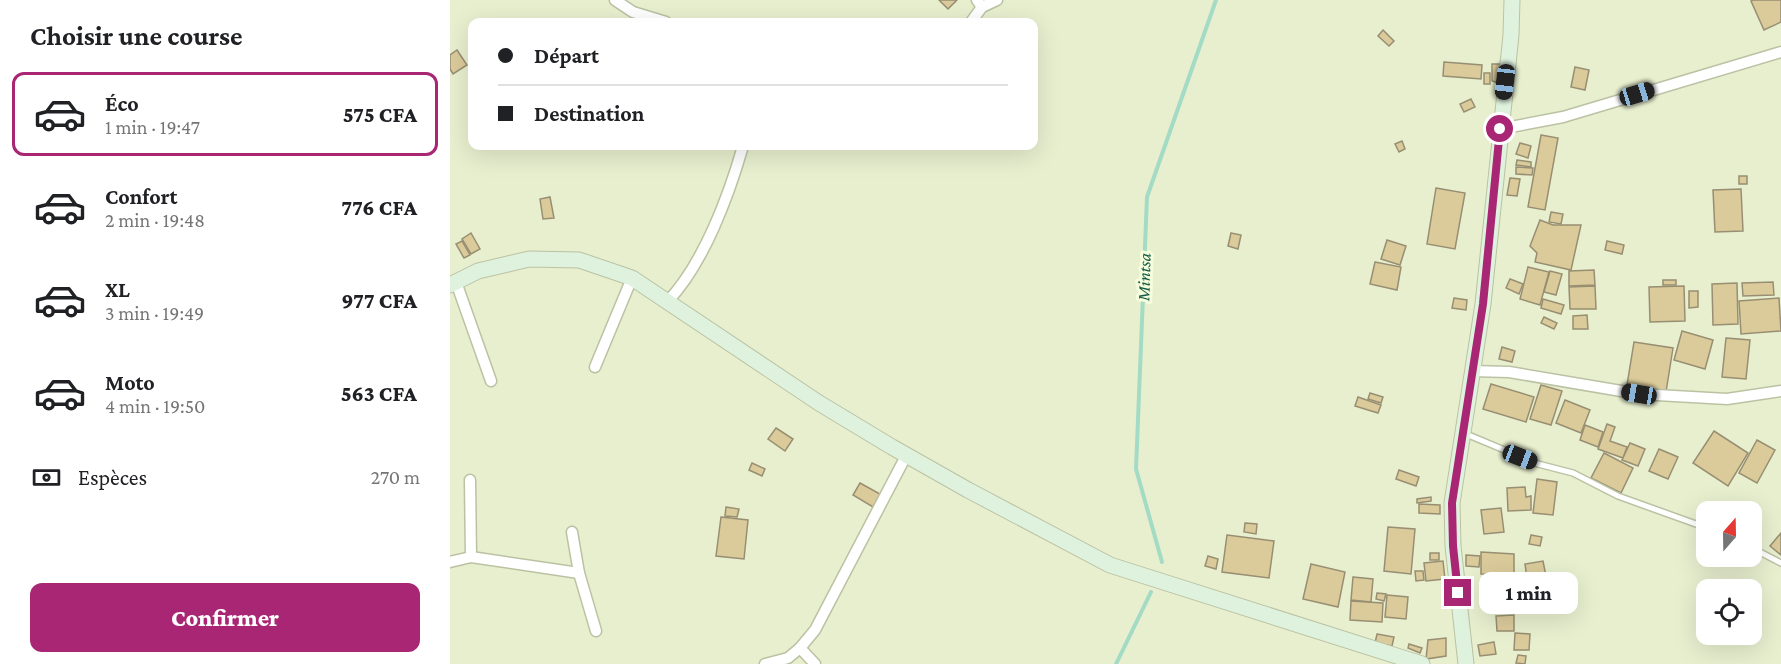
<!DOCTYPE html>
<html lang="fr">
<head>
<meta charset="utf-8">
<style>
  :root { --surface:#fff; --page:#f6f6f6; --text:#202124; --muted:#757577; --line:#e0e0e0; --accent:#a82673 }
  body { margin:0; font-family:"Crimson Pro",serif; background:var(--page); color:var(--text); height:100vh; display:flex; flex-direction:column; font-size:22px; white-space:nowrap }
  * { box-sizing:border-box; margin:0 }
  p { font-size:20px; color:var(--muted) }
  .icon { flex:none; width:33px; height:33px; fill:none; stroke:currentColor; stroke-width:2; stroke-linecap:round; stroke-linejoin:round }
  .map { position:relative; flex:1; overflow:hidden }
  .panel { display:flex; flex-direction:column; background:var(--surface); width:450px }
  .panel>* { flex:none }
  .top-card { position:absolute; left:18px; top:18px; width:570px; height:132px; border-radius:12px; box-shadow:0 6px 24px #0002; display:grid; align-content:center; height:132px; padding:0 30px; background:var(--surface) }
  .needle { width:39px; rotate:20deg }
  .fabs { position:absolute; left:1246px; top:501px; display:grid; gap:12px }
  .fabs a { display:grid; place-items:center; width:66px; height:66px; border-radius:12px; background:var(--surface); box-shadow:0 6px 24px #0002; font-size:30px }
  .end { position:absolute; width:27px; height:27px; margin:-14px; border:8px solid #a82673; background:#fff; box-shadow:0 0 0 3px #fff }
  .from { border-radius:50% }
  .bubble { position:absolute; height:42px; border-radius:12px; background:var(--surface); box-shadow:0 6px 24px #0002; font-size:20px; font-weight:800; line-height:42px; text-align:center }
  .car { position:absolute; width:18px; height:36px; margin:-18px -9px; border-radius:8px; box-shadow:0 0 4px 2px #0007; background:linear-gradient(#222 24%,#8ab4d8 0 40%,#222 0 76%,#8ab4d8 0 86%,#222 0) }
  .top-card b { display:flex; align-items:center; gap:21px; height:57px; font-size:22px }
  .top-card b+b { border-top:2px solid var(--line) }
  .top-card i { width:15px; height:15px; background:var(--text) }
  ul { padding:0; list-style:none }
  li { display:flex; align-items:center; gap:18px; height:84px; margin:0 12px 9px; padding:0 18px; border:3px solid transparent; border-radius:12px }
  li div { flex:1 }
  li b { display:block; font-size:22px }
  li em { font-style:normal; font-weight:800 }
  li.current { border-color:var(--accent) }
  li>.icon { width:54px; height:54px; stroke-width:1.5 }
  h2 { padding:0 30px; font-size:27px; line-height:72px }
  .pay { display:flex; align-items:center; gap:15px; height:66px; padding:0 30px; font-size:22px }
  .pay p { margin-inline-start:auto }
  .cta { display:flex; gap:12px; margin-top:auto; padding:12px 30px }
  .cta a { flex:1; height:69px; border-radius:12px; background:var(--accent); color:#fff; font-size:24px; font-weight:800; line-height:69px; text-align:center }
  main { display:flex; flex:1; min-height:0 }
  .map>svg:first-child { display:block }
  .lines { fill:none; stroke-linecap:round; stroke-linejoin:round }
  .stream { stroke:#a3dbc5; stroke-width:4 }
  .building { fill:#dbcb9b; stroke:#988f72; stroke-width:1.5 }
  .lane-casing { stroke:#bbc2a3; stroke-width:8 }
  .street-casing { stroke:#bbc2a3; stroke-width:13 }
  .secondary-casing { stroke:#bbc2a3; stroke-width:17 }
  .lane { stroke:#fff; stroke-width:5 }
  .street { stroke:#fff; stroke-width:10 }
  .secondary { stroke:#dff2de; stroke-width:15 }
  .route { stroke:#a82673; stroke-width:8 }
  .labels { text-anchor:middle; stroke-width:6; stroke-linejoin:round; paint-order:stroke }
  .water-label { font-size:18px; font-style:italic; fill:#135a46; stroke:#f6fddc }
</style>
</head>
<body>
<main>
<section class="panel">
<h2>Choisir une course</h2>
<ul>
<li class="current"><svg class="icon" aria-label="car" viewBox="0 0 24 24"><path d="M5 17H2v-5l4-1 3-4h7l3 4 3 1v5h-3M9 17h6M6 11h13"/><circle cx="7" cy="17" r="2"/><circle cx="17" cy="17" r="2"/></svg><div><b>Éco</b><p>1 min · 19:47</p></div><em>575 CFA</em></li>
<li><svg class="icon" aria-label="car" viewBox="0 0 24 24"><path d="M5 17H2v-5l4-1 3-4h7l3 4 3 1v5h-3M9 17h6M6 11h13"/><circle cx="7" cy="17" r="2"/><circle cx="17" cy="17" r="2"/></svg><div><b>Confort</b><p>2 min · 19:48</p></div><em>776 CFA</em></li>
<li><svg class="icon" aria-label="car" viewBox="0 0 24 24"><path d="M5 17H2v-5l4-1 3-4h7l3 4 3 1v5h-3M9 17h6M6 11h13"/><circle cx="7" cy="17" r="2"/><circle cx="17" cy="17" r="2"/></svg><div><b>XL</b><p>3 min · 19:49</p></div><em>977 CFA</em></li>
<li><svg class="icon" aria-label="car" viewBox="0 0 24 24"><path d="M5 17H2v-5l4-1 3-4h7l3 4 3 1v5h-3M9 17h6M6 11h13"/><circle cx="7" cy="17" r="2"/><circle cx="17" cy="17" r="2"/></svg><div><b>Moto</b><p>4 min · 19:50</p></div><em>563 CFA</em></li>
</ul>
<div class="pay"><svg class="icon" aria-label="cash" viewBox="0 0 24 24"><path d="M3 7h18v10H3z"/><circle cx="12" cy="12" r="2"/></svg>Espèces<p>270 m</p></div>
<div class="cta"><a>Confirmer</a></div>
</section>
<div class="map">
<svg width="1331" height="664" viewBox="0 0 1331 664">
  <rect width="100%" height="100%" fill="#e8efcf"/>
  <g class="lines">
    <g class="stream">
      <polyline points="712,562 686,469 697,197 766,0"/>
      <polyline points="666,664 701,592"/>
    </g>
  </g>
  <g class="building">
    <polygon points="489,0 507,0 498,9"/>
    <polygon points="1303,0 1331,0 1331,22 1314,30 1301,1"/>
    <polygon points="933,30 944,41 939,46 928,36"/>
    <polygon points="7,50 17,65 3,74 0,69 0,55"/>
    <polygon points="994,62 1032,65 1031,79 993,76"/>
    <polygon points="1042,64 1052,64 1049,83 1042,81"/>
    <polygon points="1125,67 1139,70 1135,90 1121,87"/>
    <rect x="1034" y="73" width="6" height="11"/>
    <polygon points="1021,99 1025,107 1014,112 1010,104"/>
    <polygon points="1091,135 1108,138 1095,210 1078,207"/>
    <polygon points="952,141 955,149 949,152 945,144"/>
    <polygon points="1070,143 1081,146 1078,158 1066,154"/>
    <polygon points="1067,160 1081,162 1081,167 1066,165"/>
    <polygon points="1066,167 1083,168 1082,175 1066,174"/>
    <rect x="1289" y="176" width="8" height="8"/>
    <polygon points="1060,178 1070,179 1067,196 1057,195"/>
    <polygon points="986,188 1015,193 1005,249 977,244"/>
    <polygon points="1291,189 1293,231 1265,232 1263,190"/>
    <polygon points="100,197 104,218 93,219 90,199"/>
    <polygon points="1101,212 1113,214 1111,224 1099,222"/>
    <polygon points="1090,220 1103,225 1131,225 1121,270 1085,262 1087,253 1080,246"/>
    <polygon points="21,233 30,249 21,254 12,239"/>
    <polygon points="781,233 791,235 788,249 778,246"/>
    <polygon points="937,240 956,246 950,265 931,259"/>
    <polygon points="12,241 20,255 14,258 6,244"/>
    <polygon points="1157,241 1174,245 1172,254 1155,250"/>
    <polygon points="925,262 951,267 947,290 920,284"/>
    <polygon points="1078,267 1099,272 1090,305 1070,299"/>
    <polygon points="1144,270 1145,285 1119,286 1119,271"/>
    <polygon points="1100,271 1112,274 1106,295 1094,292"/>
    <polygon points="1060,279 1073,284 1069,294 1056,288"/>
    <rect x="1213" y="280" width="13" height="5"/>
    <polygon points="1323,282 1324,295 1293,296 1292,283"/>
    <polygon points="1287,283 1288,324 1263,325 1262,284"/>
    <polygon points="1145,286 1146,309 1120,309 1119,287"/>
    <polygon points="1234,286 1235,321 1200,322 1199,287"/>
    <polygon points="1239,291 1248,291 1248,307 1239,308"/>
    <polygon points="1004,298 1017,300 1016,310 1002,308"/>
    <polygon points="1329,298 1331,331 1291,334 1289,301"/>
    <polygon points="1093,299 1114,305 1111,314 1091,308"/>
    <polygon points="1137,315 1138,329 1123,329 1123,316"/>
    <polygon points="1094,317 1107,323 1104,329 1091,323"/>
    <polygon points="1232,331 1263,340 1255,369 1224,360"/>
    <polygon points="1276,338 1300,340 1296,379 1272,377"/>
    <polygon points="1184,342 1223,348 1216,392 1177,385"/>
    <polygon points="1052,347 1065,351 1062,362 1049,359"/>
    <polygon points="1041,384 1084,397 1076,422 1033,409"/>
    <polygon points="1091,385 1112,391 1101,425 1080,419"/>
    <polygon points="920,393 933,397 931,403 918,399"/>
    <polygon points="908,397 931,405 928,413 905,406"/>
    <polygon points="1115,400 1140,410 1131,433 1106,423"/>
    <polygon points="1157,424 1165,427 1160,441 1177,447 1173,458 1148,449"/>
    <polygon points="1135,425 1153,432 1148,447 1130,440"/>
    <polygon points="326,428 343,439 335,451 318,439"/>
    <polygon points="1264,431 1298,453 1278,486 1243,463"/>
    <polygon points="1307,440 1325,450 1307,483 1289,473"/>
    <polygon points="1180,443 1195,449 1188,466 1172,460"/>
    <polygon points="1209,449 1228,457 1218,479 1199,471"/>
    <polygon points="1154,453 1183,468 1171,493 1141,478"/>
    <polygon points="302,463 315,469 312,476 299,470"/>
    <polygon points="949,470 969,477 966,486 946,479"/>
    <polygon points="1087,479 1107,482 1103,515 1083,513"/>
    <polygon points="410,483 430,494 423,507 403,495"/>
    <polygon points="1075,487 1076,497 1081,496 1081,510 1058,511 1057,488"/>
    <polygon points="981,497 981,501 967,503 967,499"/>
    <polygon points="969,504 990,505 990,514 969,513"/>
    <polygon points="276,507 289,509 287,517 275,516"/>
    <polygon points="1051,508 1054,532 1034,534 1031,510"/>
    <polygon points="271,517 298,520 294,559 266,556"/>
    <polygon points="795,523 807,524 806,534 794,532"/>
    <polygon points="938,527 965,529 961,574 934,571"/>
    <polygon points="1331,533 1331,555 1320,546"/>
    <polygon points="777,535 824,541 819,578 772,572"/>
    <polygon points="1081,535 1092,537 1090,546 1079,544"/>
    <polygon points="1031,552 1064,554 1064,575 1031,574"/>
    <rect x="980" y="553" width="9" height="7"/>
    <polygon points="1016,555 1030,556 1029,567 1016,566"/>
    <polygon points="758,556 768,559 766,569 755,566"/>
    <polygon points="993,561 995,579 976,581 974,563"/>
    <polygon points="1093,561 1096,576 1077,578 1075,564"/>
    <polygon points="861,564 895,572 888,607 853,599"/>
    <polygon points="965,571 973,571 974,580 966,581"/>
    <polygon points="903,577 923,579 921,602 901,600"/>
    <polygon points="1068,577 1095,581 1091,608 1064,604"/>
    <polygon points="927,593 936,594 934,601 926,599"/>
    <polygon points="937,595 958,597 956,619 935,617"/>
    <polygon points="901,601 933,603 932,622 900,620"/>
    <polygon points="1064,615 1064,631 1047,631 1046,616"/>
    <polygon points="1065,633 1080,634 1079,650 1064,650"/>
    <polygon points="927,634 944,637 942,646 925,643"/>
    <polygon points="996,638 996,656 976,659 978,640"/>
    <polygon points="1044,642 1046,654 1030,656 1028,645"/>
    <polygon points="959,644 972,648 970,653 958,648"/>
    <polygon points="1068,655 1076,656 1075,664 1066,663"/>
  </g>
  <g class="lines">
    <defs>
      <g id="lane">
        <polyline points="1016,434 1088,464 1123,473 1168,496 1257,528"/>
        <polyline points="1302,548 1331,563"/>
      </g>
      <g id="street">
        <polyline points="165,0 183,12 216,22"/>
        <polyline points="532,7 547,0"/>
        <polyline points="521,22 532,7 527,0"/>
        <polyline points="1050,129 1113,117 1331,52"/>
        <polyline points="6,282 41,381"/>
        <path d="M218,301C254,263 279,195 293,146"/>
        <polyline points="145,367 182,278"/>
        <polyline points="1022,371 1059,372 1189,394 1277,399 1331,391"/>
        <polyline points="20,480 21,557"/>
        <polyline points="122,532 129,573 146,631"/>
        <polyline points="0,562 21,557 129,573"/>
        <polyline points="350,648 365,664"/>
        <polyline points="315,664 338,658 350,648 365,630 456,456"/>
      </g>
      <g id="secondary">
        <polyline points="0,285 28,271 79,259 129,260 182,278 369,403 442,447 518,490 660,565 972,664"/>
        <polyline points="1016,664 1003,546 1002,503 1033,304 1061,35 1062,0"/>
      </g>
    </defs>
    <use href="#lane" class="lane-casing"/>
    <use href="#street" class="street-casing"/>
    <use href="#secondary" class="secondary-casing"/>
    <use href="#lane" class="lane"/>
    <use href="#street" class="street"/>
    <use href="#secondary" class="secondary"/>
  </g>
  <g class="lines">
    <polyline class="route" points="1008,593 1003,546 1002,503 1033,304 1050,129"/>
  </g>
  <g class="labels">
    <g class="water-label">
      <text transform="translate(694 277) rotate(-88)" y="6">Mintsa</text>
    </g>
  </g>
</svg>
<div class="fabs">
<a><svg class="needle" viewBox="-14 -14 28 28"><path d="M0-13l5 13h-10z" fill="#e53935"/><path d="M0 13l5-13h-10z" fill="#757577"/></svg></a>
<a><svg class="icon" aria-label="locate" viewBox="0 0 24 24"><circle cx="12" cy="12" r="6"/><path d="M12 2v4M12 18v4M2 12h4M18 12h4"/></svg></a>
</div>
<i class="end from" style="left:1050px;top:129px"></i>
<i class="end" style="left:1008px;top:593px"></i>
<div class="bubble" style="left:1029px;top:572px;width:99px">1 min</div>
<i class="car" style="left:1055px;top:82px;rotate:187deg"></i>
<i class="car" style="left:1187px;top:94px;rotate:73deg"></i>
<i class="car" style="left:1189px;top:394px;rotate:280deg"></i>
<i class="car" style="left:1070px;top:457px;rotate:111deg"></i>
<div class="top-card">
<b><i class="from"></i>Départ</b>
<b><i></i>Destination</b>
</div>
</div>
</main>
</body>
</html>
